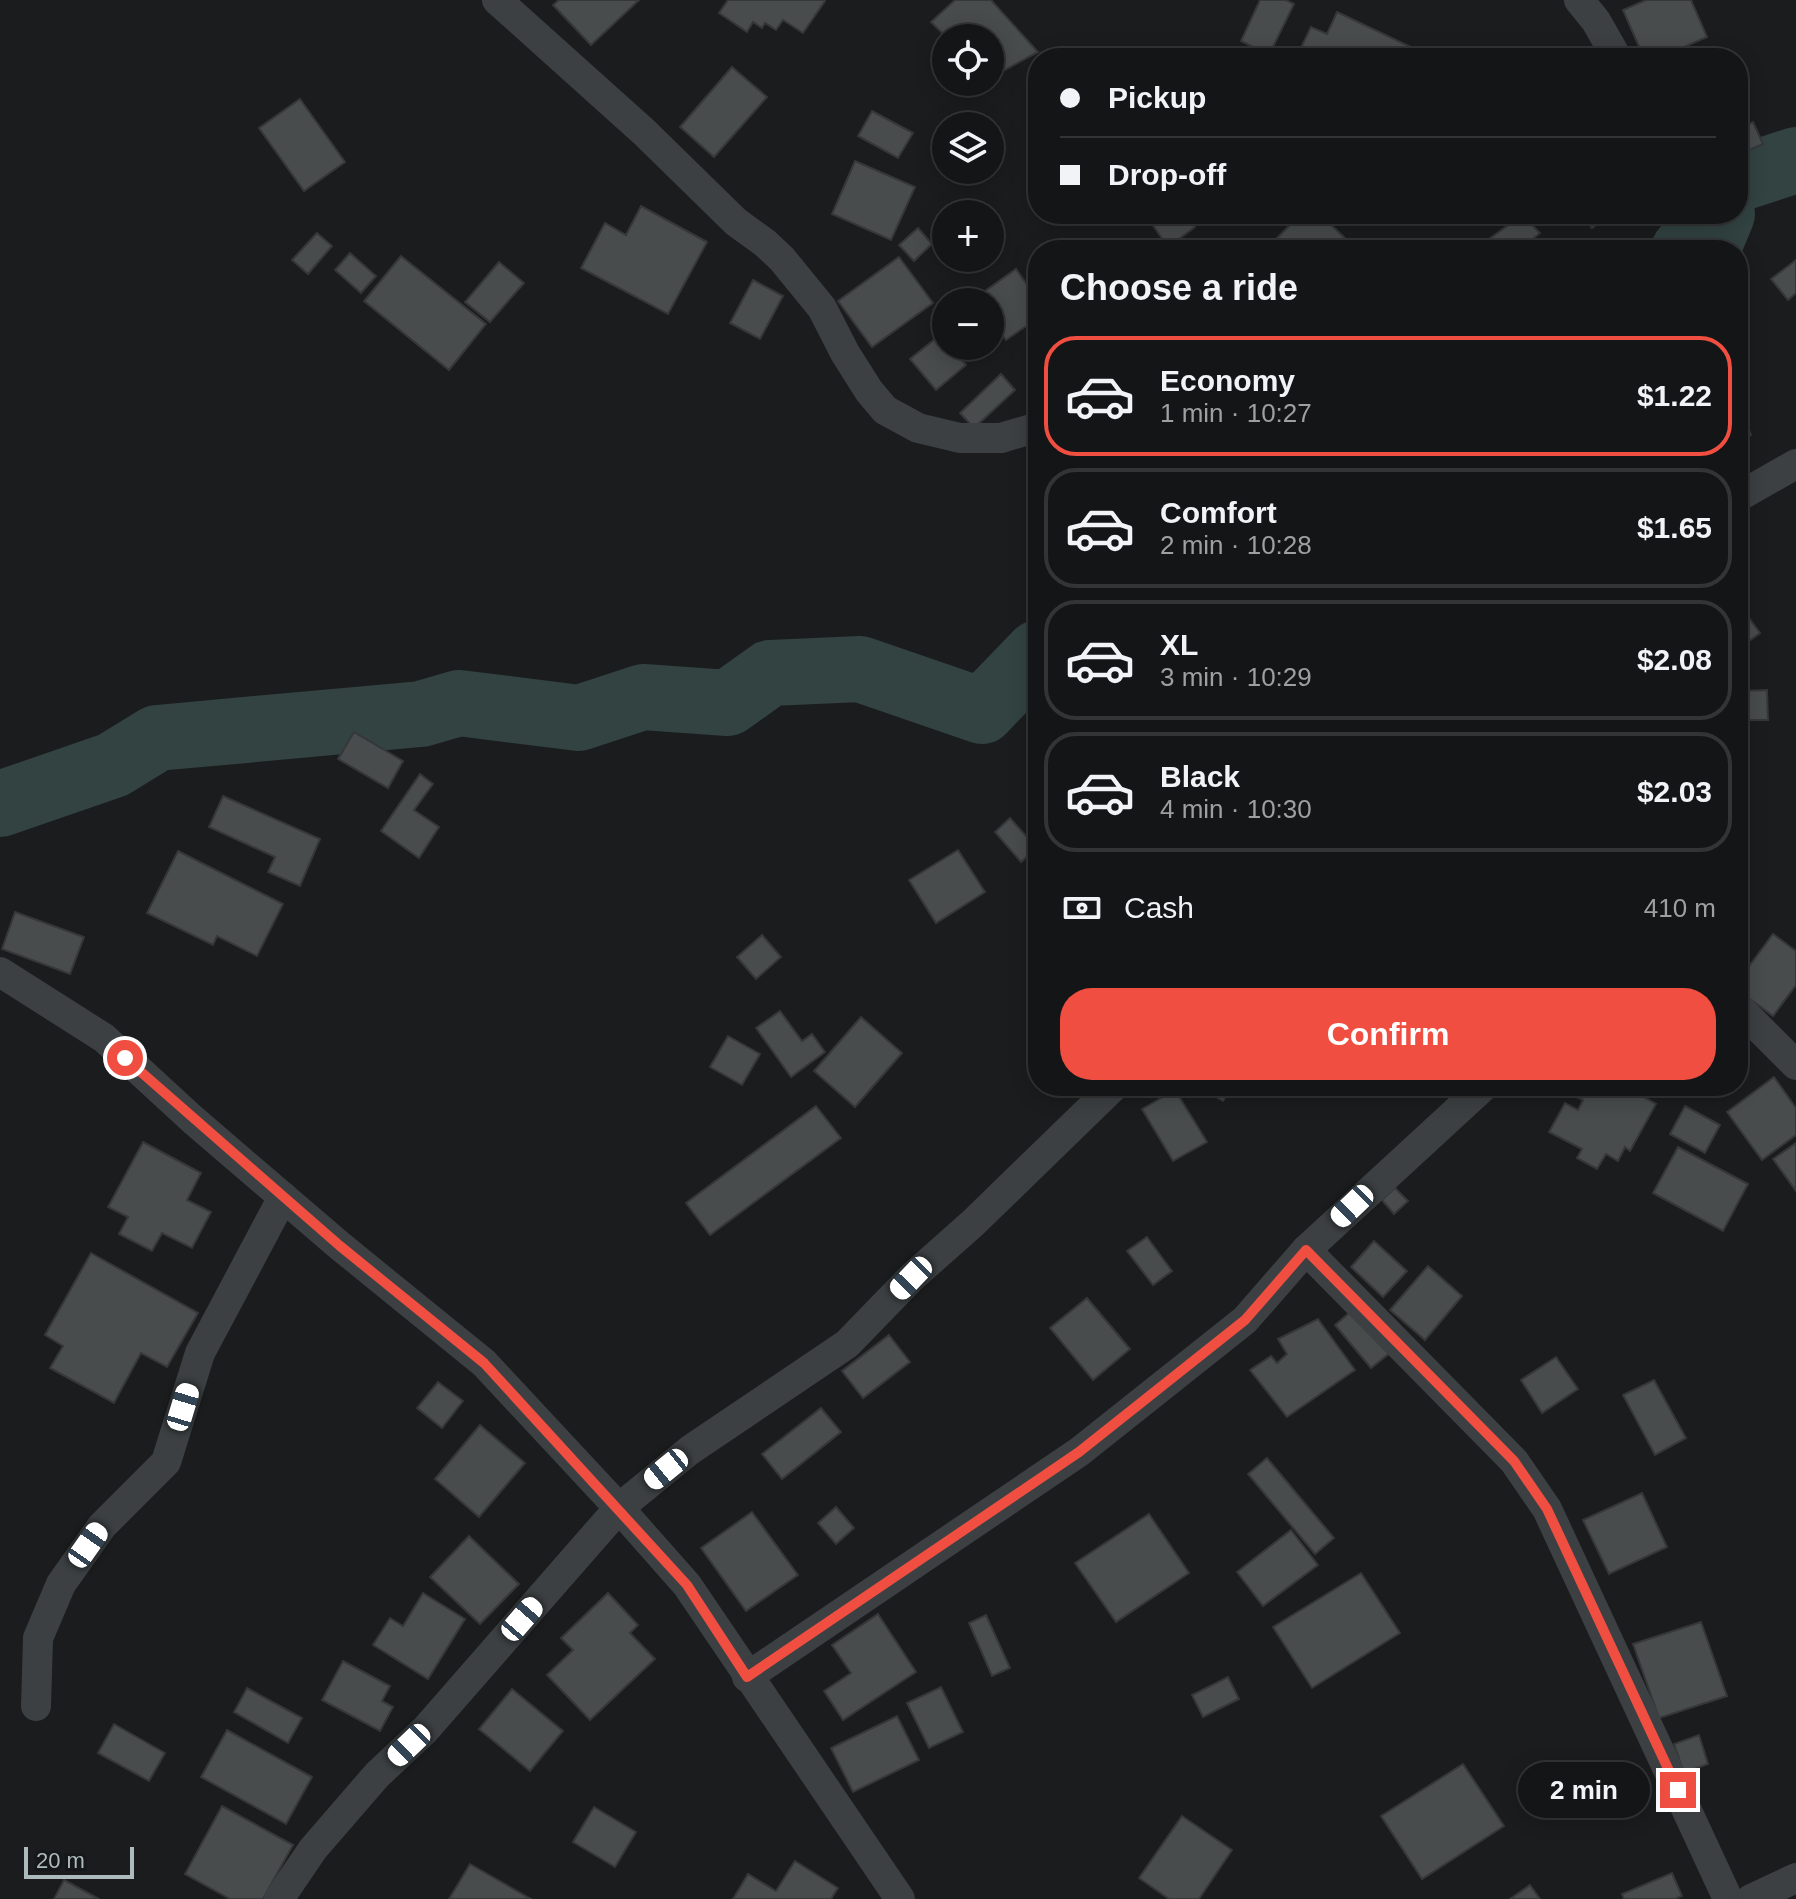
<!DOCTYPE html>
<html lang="en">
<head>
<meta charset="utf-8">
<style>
  :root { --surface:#141516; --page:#212223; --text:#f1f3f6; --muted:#9d9fa1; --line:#333435; --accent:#ef4e41 }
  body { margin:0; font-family:Arial,sans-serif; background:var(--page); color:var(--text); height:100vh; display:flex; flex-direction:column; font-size:30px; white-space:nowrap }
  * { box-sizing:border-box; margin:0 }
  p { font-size:26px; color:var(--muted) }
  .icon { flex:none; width:44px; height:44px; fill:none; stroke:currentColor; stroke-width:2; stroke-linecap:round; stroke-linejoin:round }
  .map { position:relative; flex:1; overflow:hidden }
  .sheet { position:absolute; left:1028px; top:240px; width:720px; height:856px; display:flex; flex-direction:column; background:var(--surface); border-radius:32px; box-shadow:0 4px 20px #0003,0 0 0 2px var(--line) }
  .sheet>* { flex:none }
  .guide { position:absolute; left:1028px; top:48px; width:720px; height:176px; border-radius:32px; box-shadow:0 4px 20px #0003,0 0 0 2px var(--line); display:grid; align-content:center; height:176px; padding:0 32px; background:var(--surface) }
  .tools { position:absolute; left:932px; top:24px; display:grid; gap:16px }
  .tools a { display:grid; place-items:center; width:72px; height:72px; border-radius:50%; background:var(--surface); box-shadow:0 4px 20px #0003,0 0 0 2px var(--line); font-size:40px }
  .scale { position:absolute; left:24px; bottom:20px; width:110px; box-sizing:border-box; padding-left:8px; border:4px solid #aebbbc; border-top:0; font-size:22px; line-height:28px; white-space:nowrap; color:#aebbbc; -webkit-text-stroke:6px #161718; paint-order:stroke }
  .end { position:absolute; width:36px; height:36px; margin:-18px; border:10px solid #ef4e41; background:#fff; box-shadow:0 0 0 4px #fff }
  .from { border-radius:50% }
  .bubble { position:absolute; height:56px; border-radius:28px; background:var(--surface); box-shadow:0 4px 20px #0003,0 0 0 2px var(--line); font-size:26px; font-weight:600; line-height:56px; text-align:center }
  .car { position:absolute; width:24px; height:48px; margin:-24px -12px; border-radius:10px; box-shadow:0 0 6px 2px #0007; background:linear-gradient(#fff 24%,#345 0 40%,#fff 0 76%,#345 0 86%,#fff 0) }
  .guide b { display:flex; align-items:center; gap:28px; height:76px; font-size:30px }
  .guide b+b { border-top:2px solid var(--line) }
  .guide i { width:20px; height:20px; background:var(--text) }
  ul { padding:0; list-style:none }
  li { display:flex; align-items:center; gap:24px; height:120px; margin:0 16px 12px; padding:0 16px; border:4px solid var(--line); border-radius:32px }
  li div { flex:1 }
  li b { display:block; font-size:30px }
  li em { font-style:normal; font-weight:600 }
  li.on { border-color:var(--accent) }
  li>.icon { width:72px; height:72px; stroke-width:1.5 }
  h2 { padding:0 32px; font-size:36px; line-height:96px }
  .pay { display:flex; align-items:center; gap:20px; height:88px; padding:0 32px; font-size:30px }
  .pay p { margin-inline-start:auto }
  .button { display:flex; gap:16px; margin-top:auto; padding:16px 32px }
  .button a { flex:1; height:92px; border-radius:32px; background:var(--accent); color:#fff; font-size:32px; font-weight:600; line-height:92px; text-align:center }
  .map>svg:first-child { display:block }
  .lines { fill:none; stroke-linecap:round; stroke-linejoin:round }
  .river { stroke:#324341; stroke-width:66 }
  .building { fill:#484c4d; stroke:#353739; stroke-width:2 }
  .street { stroke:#3c4042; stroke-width:30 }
  .route { stroke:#ef4e41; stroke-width:10 }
</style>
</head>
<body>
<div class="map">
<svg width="1796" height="1899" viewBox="0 0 1796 1899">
  <rect width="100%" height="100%" fill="#1b1c1d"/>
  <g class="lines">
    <g class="river">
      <polyline points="1738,179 1796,160"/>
      <polyline points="1684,250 1712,238 1722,214"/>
      <polyline points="0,804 113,765 157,738 421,714 459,703 579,718 643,697 728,703 770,673 860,669 982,711 1038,653"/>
    </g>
  </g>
  <g class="building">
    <polygon points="559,0 639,0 591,45 553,5"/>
    <polygon points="728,0 824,0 825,1 803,33 783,20 776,30 765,23 762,28 753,22 747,32 719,13"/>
    <polygon points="955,0 991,0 1038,52 990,78 990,38 947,38 931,22"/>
    <polygon points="1260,0 1286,0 1294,4 1269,55 1241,41"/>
    <polygon points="1646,0 1691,0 1707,37 1659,58 1644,58 1623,10"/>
    <polygon points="1337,12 1413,48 1409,58 1296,58 1311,27 1327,34"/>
    <polygon points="732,67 767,97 714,157 680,127"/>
    <polygon points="300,99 345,162 304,191 259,128"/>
    <polygon points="872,111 913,133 898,158 858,136"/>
    <polygon points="1753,122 1763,144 1738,155 1738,129"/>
    <polygon points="855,161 915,187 891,240 832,214"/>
    <polygon points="641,206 707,242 668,314 581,268 605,223 626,235"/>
    <polygon points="1145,214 1184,214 1195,227 1168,247"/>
    <polygon points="1301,214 1320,214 1352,245 1347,250 1281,250 1273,242"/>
    <polygon points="1581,214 1610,214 1592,228"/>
    <polygon points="1522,215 1540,233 1519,250 1480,250 1478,247"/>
    <polygon points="918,228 932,244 914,261 899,245"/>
    <polygon points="317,233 332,246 308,274 292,260"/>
    <polygon points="350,253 376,276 361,293 335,270"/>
    <polygon points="401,256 486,324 449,370 364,301"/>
    <polygon points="899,257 933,303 872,347 838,301"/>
    <polygon points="1796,260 1796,293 1788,300 1771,279"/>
    <polygon points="499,262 524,283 490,322 465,302"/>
    <polygon points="1016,269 1038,300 1038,318 1006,340 990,319 990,302 978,302 975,298"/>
    <polygon points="753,280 783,296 760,339 730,323"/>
    <polygon points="940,335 946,346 949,346 966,365 936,390 910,359"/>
    <polygon points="1001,374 1015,390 974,428 960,413"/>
    <polygon points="1738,402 1751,435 1738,440"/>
    <polygon points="1738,603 1760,633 1738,649"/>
    <polygon points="1767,690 1768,720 1738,720 1738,691"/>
    <polygon points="354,732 403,761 388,788 338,759"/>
    <polygon points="420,774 433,784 414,810 439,827 419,858 381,831"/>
    <polygon points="223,796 320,839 300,886 268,872 275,857 209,827"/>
    <polygon points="1010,818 1037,848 1021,862 995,832"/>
    <polygon points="958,850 985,892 936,923 909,880"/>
    <polygon points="178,851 283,904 257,956 217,936 213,945 147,913"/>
    <polygon points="15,912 84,937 70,974 2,949"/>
    <polygon points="1773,934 1796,951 1796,985 1773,1016 1738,990 1738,981"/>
    <polygon points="762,935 781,957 756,979 737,957"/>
    <polygon points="780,1011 802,1041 812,1034 825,1052 791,1077 756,1028"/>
    <polygon points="861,1017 902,1053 855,1107 814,1071"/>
    <polygon points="728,1036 760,1054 742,1085 710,1067"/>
    <polygon points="1774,1077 1796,1108 1796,1135 1762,1160 1727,1112"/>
    <polygon points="1198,1086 1232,1086 1223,1101"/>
    <polygon points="1574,1086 1624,1086 1656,1104 1630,1151 1625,1147 1618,1161 1606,1154 1597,1169 1577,1158 1582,1149 1549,1132 1565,1103 1578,1110 1583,1100 1570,1094"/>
    <polygon points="1175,1090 1207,1142 1173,1161 1142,1109"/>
    <polygon points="816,1106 841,1138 710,1235 686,1203"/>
    <polygon points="1685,1106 1720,1125 1705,1153 1670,1134"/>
    <polygon points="143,1142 201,1173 187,1200 211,1212 192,1248 162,1233 152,1251 119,1234 128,1217 108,1207"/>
    <polygon points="1796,1143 1796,1191 1773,1159"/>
    <polygon points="1678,1147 1748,1184 1723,1231 1653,1193"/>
    <polygon points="1395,1188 1408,1201 1394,1214 1382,1200"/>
    <polygon points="1147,1237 1172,1271 1153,1285 1127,1251"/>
    <polygon points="1374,1241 1407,1271 1383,1297 1351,1267"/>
    <polygon points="91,1253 198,1313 167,1367 141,1353 114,1403 50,1368 63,1346 45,1335"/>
    <polygon points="1428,1266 1462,1296 1425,1340 1390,1310"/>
    <polygon points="1087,1298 1130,1349 1093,1380 1050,1328"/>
    <polygon points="1355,1308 1391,1352 1371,1368 1335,1325"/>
    <polygon points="1318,1319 1355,1370 1287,1417 1250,1370 1271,1356 1277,1363 1287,1354 1278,1339"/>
    <polygon points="889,1335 910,1362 863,1398 842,1371"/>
    <polygon points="1556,1357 1578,1389 1542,1413 1521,1380"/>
    <polygon points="1654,1380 1686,1438 1655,1455 1623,1395"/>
    <polygon points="438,1382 463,1401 442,1428 417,1408"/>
    <polygon points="821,1408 841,1432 782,1479 762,1454"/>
    <polygon points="480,1425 525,1463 479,1517 435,1479"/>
    <polygon points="1267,1458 1334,1538 1315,1554 1248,1474"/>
    <polygon points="1642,1493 1667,1547 1609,1574 1583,1520"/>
    <polygon points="836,1507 854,1528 836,1544 818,1523"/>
    <polygon points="752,1512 798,1575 746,1611 701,1548"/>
    <polygon points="1149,1514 1189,1573 1116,1622 1075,1563"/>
    <polygon points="1291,1530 1318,1565 1263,1606 1237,1572"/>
    <polygon points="469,1536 519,1584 480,1624 430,1577"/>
    <polygon points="1361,1573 1400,1633 1312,1688 1273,1627"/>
    <polygon points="423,1593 465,1619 428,1679 373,1645 390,1618 403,1626"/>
    <polygon points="608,1593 638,1625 630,1633 655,1659 590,1720 547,1675 573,1650 561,1638"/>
    <polygon points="878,1614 916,1672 843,1720 824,1691 851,1673 832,1645"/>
    <polygon points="986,1615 1010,1668 992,1676 969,1623"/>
    <polygon points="1701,1622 1727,1696 1659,1718 1633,1644"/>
    <polygon points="343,1661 390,1686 382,1701 393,1707 380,1731 322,1700"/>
    <polygon points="1228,1677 1239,1699 1203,1717 1192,1695"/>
    <polygon points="941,1687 963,1732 929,1748 907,1703"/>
    <polygon points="247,1688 302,1718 288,1743 234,1712"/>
    <polygon points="512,1689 563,1731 530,1771 479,1729"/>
    <polygon points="897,1716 919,1760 853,1792 831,1748"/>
    <polygon points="114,1724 165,1753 149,1781 98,1753"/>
    <polygon points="227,1730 312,1777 286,1824 201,1777"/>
    <polygon points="1699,1735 1708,1764 1684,1773 1674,1744"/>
    <polygon points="1463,1764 1504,1826 1422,1879 1381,1816"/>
    <polygon points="222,1806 293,1845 263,1899 230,1899 185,1874"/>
    <polygon points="594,1807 636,1832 615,1867 573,1842"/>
    <polygon points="1182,1816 1232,1850 1199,1899 1169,1899 1139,1878"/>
    <polygon points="795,1861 838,1888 831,1899 733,1899 748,1874 776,1891"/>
    <polygon points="470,1864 531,1899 449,1899"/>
    <polygon points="1672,1873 1682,1896 1675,1899 1624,1899 1622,1894"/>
    <polygon points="64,1880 99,1899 54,1899"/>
    <polygon points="1530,1885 1540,1899 1510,1899"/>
  </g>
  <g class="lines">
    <g class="street">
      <polyline points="497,0 644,132 736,222 765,243 782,259 822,308 845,353 869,391 885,410 918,428 960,438 1001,438 1038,427"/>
      <polyline points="1579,0 1596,21 1617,58"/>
      <polyline points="1738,497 1796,464"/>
      <polyline points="0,972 104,1038 192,1119 340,1246 484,1363 619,1508 687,1585 900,1899"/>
      <polyline points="1738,1007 1796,1065"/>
      <polyline points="1306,1250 1484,1086"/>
      <polyline points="747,1677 1079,1452 1245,1320 1306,1250 1514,1461 1547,1509 1728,1899"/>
      <polyline points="36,1706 38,1638 61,1584 102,1526 166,1462 200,1353 283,1197"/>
      <polyline points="279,1899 313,1849 377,1775 425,1730 619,1508 690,1450 847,1344 911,1278 973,1223 1114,1086"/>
      <polyline points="1751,1899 1796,1878"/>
    </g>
  </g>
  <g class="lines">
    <polyline class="route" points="125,1058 340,1246 484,1363 687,1585 747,1677 1079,1452 1245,1320 1306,1250 1514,1461 1547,1509 1678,1790"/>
  </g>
</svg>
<div class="tools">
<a><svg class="icon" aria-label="locate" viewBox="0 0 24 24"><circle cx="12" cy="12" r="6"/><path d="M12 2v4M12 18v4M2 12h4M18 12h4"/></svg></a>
<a><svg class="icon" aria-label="layers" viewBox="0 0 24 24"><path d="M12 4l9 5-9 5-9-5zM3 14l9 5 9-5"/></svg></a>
<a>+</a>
<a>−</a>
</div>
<div class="scale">20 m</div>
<i class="end from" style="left:125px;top:1058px"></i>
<i class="end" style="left:1678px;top:1790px"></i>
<div class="bubble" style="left:1518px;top:1762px;width:132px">2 min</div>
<i class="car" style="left:1352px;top:1206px;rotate:226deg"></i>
<i class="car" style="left:911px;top:1278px;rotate:224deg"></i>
<i class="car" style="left:183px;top:1407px;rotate:17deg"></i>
<i class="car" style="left:666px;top:1469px;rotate:231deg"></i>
<i class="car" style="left:88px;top:1545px;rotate:35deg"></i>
<i class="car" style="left:522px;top:1619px;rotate:41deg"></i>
<i class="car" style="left:409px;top:1745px;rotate:226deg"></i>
<div class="guide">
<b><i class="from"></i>Pickup</b>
<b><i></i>Drop-off</b>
</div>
<section class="sheet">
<h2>Choose a ride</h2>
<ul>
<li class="on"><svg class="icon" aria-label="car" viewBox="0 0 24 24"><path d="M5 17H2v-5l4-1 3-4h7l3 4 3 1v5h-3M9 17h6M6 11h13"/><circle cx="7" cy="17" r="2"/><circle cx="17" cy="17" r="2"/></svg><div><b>Economy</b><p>1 min · 10:27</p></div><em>$1.22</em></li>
<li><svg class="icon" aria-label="car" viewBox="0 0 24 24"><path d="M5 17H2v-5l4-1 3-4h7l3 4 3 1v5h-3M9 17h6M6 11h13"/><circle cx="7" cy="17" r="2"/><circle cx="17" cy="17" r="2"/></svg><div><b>Comfort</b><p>2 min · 10:28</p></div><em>$1.65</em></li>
<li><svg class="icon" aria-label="car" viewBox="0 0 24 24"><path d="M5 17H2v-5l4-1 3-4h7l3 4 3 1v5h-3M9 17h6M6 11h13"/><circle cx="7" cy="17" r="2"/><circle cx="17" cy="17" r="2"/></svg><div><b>XL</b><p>3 min · 10:29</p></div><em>$2.08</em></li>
<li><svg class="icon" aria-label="car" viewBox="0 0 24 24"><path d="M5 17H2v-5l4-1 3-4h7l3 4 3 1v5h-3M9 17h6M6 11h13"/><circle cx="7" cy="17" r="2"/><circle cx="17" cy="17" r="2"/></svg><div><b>Black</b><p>4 min · 10:30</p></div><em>$2.03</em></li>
</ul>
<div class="pay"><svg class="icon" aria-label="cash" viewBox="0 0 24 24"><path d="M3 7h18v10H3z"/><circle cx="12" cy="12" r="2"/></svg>Cash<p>410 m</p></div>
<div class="button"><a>Confirm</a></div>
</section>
</div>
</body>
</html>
